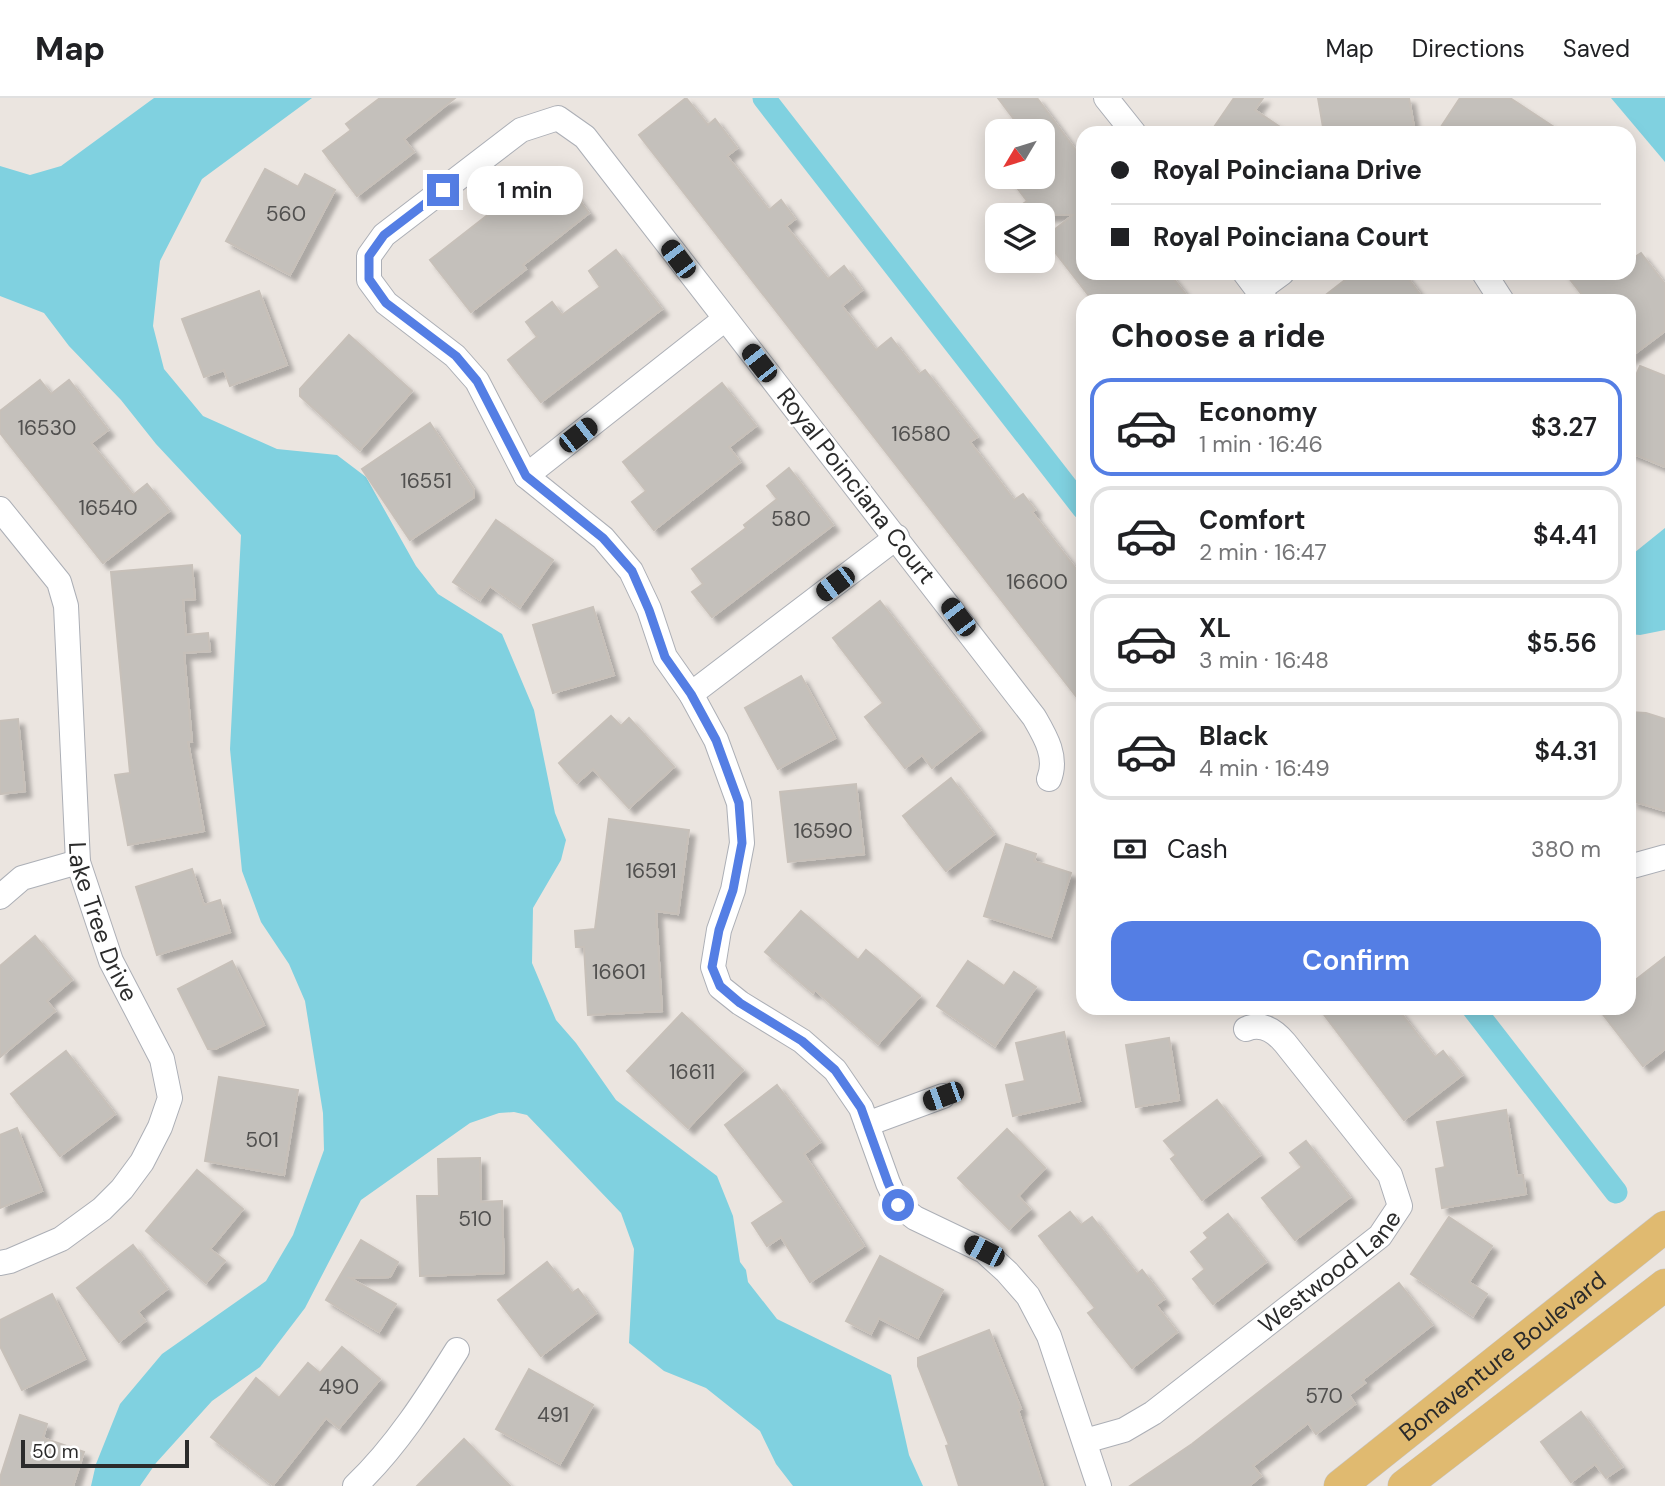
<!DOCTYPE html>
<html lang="en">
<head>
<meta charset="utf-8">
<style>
  :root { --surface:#fff; --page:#f2f2f2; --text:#202124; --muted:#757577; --line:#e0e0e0; --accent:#547ee4 }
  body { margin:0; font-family:"DM Sans",sans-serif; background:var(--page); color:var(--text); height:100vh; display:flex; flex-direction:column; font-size:26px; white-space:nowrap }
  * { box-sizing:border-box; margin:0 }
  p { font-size:23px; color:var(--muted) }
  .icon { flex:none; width:38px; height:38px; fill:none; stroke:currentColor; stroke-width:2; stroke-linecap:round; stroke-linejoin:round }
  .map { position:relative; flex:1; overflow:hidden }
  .sheet { position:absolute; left:1076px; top:196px; width:560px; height:721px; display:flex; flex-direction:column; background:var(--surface); border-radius:21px; box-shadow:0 4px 18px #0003 }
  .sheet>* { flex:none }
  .top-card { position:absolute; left:1076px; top:28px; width:560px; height:154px; border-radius:21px; box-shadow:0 4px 18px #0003; display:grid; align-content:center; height:154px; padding:0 35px; background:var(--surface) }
  .needle { width:46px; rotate:232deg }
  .controls { position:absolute; left:985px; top:21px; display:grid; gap:14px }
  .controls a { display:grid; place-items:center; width:70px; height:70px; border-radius:14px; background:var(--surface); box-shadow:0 4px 18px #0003; font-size:35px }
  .scale { position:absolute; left:21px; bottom:18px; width:168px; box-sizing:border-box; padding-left:7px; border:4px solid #2b2b2b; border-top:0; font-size:19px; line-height:24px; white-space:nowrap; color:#2b2b2b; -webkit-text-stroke:5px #fff; paint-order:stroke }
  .end { position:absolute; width:32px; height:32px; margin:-16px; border:9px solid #547ee4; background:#fff; box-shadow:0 0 0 4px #fff }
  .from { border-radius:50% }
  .bubble { position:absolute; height:49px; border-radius:21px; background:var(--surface); box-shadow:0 4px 18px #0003; font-size:23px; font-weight:600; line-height:49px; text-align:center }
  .car { position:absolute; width:21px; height:42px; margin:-21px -10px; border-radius:9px; box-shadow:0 0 5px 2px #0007; background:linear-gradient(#222 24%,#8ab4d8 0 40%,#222 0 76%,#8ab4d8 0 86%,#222 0) }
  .top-card b { display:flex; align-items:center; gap:24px; height:66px; font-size:26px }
  .top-card b+b { border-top:2px solid var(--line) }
  .top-card i { width:18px; height:18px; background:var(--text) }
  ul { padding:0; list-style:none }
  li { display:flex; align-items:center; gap:21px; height:98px; margin:0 14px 10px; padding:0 21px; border:4px solid var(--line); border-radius:21px }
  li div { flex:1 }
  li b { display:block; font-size:26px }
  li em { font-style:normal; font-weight:600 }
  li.selected { border-color:var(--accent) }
  li>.icon { width:63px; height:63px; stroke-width:1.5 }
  h2 { padding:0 35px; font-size:32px; line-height:84px }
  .pay { display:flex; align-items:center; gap:18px; height:77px; padding:0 35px; font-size:26px }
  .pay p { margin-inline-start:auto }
  .primary-button { display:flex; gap:14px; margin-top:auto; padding:14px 35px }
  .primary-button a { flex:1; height:80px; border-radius:21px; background:var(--accent); color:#fff; font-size:28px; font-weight:600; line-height:80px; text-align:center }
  header { display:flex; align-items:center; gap:42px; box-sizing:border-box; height:98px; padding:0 35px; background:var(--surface); border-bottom:2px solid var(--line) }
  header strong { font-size:33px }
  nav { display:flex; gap:38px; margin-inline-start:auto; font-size:24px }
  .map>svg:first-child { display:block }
  .water { fill:#80d1e0 }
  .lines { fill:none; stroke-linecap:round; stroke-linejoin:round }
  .canal { stroke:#80d1e0; stroke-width:23 }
  .building { fill:#c4c0bb; stroke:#c7c0b9; stroke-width:2; filter:url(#shadow) }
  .minor-casing { stroke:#acafb6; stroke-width:26 }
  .major-casing { stroke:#c4c4c4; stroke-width:33 }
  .minor { stroke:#fff; stroke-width:24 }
  .major { stroke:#e0ba70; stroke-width:32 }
  .route { stroke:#547ee4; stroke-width:9 }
  .labels { text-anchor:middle; stroke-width:5; stroke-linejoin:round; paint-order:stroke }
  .number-label { font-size:21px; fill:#51504f }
  .street-label { font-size:24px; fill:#2b2b2b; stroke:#fff }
</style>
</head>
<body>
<header>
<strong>Map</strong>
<nav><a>Map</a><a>Directions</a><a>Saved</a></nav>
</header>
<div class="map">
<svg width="1665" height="1388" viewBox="0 0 1665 1388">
  <defs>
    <filter id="shadow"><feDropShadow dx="6" dy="6" stdDeviation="2" flood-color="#0004"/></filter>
  </defs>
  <rect width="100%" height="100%" fill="#ebe5e0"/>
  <g class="water">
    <polygon points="154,0 312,0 202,81 160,163 153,228 164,271 203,318 277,351 337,357 366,379 416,468 438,496 502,536 534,612 555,715 566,742 561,762 533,810 532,865 556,922 576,945 616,1002 717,1078 733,1118 740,1164 746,1172 748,1184 777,1221 891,1277 909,1357 923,1388 793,1388 776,1366 760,1333 706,1290 664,1273 629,1245 634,1151 621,1115 527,1017 514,1014 499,1015 470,1025 361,1102 305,1210 260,1269 212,1303 156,1365 140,1388 91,1388 96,1366 120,1306 162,1256 266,1183 293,1137 324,1052 323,1015 305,903 289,866 261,824 242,773 230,651 241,437 156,346 121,302 69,248 44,215 0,198 0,68 30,77 61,68"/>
    <polygon points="1611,0 1665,0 1665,64"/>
    <polygon points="1665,430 1665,532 1640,537 1629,536 1629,459"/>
  </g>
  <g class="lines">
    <g class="canal">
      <polyline points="764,0 1083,410"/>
      <polyline points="1473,910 1616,1094"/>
    </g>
  </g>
  <g class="building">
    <polygon points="380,0 455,0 404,41 414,54 357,98 323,53 351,32 346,26"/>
    <polygon points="686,0 708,27 715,21 737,50 727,58 769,112 781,102 795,121 786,128 828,181 844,168 862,192 842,208 876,252 891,240 919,276 925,272 977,339 970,344 1014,402 1023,396 1035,412 1032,414 1083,480 1083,607 639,37"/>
    <polygon points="998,0 1037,0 1083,62 1083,175 1169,175 1191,203 1093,203 1044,140 1073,117 1007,117 1027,103 1009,79 1043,79 1043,33 1023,33"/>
    <polygon points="1234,0 1263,0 1255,12 1289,35 1210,35"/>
    <polygon points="1318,0 1409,0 1415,35 1324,35"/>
    <polygon points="1460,0 1510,0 1563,35 1437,35"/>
    <polygon points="265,71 298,89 305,76 335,92 290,177 226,143"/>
    <polygon points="563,81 589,115 523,167 526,171 471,214 430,162 521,91 532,105"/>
    <polygon points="616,152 662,211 541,304 508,262 537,239 526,224 552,204 562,217 600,189 589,173"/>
    <polygon points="1641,155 1665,186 1665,233 1629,260 1629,203 1587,203 1565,175 1629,175 1629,163"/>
    <polygon points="1354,175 1404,175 1425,203 1318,203"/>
    <polygon points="259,193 287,267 230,288 224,272 204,279 182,221"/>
    <polygon points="349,237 412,293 360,352 300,298 300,291"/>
    <polygon points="1640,268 1665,278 1665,369 1629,354 1629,294"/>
    <polygon points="40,282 51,296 69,282 108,332 91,345 133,397 147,386 169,413 103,465 0,335 0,313"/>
    <polygon points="722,285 756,328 729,349 740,364 654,432 632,404 646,393 623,364"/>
    <polygon points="430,325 474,392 474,399 410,442 362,371"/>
    <polygon points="789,370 833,427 712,519 692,494 703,486 692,471 746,430 744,427 777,401 767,388"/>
    <polygon points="496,422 553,462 520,509 490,488 480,502 453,484"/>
    <polygon points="192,467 195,501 183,502 186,537 208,535 210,553 184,555 192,644 188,644 204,733 128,747 115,677 130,675 111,474"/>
    <polygon points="880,503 980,632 932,670 922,657 905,670 865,619 883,605 833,540"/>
    <polygon points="593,509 614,577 553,595 533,527"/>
    <polygon points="801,578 835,640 778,671 745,610"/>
    <polygon points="1629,614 1646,615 1665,621 1665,713 1632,703 1633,681 1629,681"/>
    <polygon points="611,618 621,628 629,620 674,669 629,710 593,671 577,685 559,665"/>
    <polygon points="18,621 25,693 0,696 0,623"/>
    <polygon points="951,680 994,736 946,773 903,718"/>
    <polygon points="856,686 864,756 788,764 780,694"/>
    <polygon points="609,721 689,732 678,816 656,813 662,913 588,917 584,849 576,849 575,833 595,831"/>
    <polygon points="1006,746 1036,756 1034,763 1071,775 1051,839 984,818"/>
    <polygon points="192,771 204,807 220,802 230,834 157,857 136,789"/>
    <polygon points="801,813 858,862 866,852 920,898 878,946 815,892 813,895 765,854"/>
    <polygon points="35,838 72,882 47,903 55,913 0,959 0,868"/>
    <polygon points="1665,859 1665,951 1643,968 1598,910 1629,910 1629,887"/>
    <polygon points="232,863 264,927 215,951 208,951 178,891"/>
    <polygon points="968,863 1004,888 1014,874 1036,889 995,948 937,908"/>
    <polygon points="1319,910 1397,910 1435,959 1443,953 1462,977 1404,1022"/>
    <polygon points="682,915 743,972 688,1030 627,973"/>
    <polygon points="1064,934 1080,1003 1013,1018 1006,987 1025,983 1016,945"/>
    <polygon points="1169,940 1179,1002 1136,1009 1126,947"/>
    <polygon points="66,953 115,1016 60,1058 11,996"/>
    <polygon points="219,979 298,992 284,1077 205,1063"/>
    <polygon points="777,987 820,1044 804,1056 864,1148 810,1184 781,1139 767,1148 752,1125 784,1104 725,1027"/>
    <polygon points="1217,1002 1260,1057 1202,1102 1171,1061 1176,1057 1164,1043"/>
    <polygon points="1506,1012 1517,1078 1523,1077 1526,1096 1442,1110 1436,1071 1445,1069 1437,1024"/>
    <polygon points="17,1030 42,1093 0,1110 0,1037"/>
    <polygon points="1007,1031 1045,1070 1018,1098 1030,1111 1009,1131 958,1080"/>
    <polygon points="1306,1043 1350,1099 1295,1142 1262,1100 1302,1069 1290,1055"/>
    <polygon points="480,1060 481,1104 502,1103 504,1175 420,1178 417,1098 439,1098 438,1061"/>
    <polygon points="197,1072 243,1111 210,1151 225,1163 206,1185 146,1133"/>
    <polygon points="1070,1114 1081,1127 1092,1119 1137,1176 1142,1172 1164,1201 1156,1207 1177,1234 1132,1270 1088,1215 1095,1210 1039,1138"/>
    <polygon points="1228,1116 1266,1164 1213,1206 1193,1181 1205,1171 1191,1154 1208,1140 1204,1135"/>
    <polygon points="1449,1119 1492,1148 1469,1184 1487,1196 1473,1218 1411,1176"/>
    <polygon points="361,1142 398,1164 390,1179 350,1180 396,1206 379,1234 326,1202"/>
    <polygon points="133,1147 167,1191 138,1214 145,1223 119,1244 77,1190"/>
    <polygon points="880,1158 943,1192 918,1240 879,1220 871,1236 846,1223"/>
    <polygon points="547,1164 572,1195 578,1191 596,1215 541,1258 498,1202"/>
    <polygon points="1399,1185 1432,1227 1362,1282 1365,1285 1349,1297 1355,1306 1316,1336 1308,1325 1253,1368 1261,1378 1249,1388 1130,1388 1192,1346"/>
    <polygon points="52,1196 85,1261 22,1292 0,1248 0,1222"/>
    <polygon points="989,1232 1021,1311 1018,1312 1043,1388 959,1388 946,1348 949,1347 918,1268 918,1260"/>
    <polygon points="342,1249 380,1281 339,1330 326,1320 273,1387 211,1339 256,1280 279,1300 308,1265 320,1275"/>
    <polygon points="529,1271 593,1307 560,1366 496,1331"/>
    <polygon points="1581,1314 1622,1369 1606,1380 1595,1366 1571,1384 1541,1344"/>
    <polygon points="20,1317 47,1326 43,1340 84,1354 73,1388 0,1388 0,1380"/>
    <polygon points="464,1341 510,1388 417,1388"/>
  </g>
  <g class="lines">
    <defs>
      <g id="minor">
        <polyline points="1106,0 1134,35"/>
        <polyline points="1245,175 1266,203"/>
        <polyline points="1484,175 1502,203"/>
        <polyline points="1259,192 1282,175"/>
        <polyline points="526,378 725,221"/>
        <path id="s1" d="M0,411L59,484L66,508L78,764L111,863L162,961L170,1000L160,1029L142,1064L122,1091L102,1111L61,1141L10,1163L0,1165"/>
        <polyline points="691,596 897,439"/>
        <path d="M1049,681C1058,659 1045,638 1034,619L585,39L558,20L521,32L384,137L369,158V182L386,205L455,258L477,283L526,378L603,440L631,473L649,511L665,559L691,596L716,642L739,705L742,745L733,792L719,832L713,869L720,889L740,905L802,943L835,972L861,1010L888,1085L898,1107L915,1120L984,1153L1007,1174L1028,1198L1049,1238L1099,1388"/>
        <polyline points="1629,769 1665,759"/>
        <polyline points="0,799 22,780 78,764"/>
        <polyline points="867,1026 943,998"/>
        <path id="s2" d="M1085,1343L1124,1332L1153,1315L1380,1138L1400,1108L1390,1077L1285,945C1275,933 1262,924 1246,931"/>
        <path d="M355,1388C396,1349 427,1300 457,1252"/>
      </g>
      <g id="major">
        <path id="s3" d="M1340,1388L1665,1129"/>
        <polyline points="1404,1388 1665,1187"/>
      </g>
    </defs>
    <use href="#minor" class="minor-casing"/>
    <use href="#major" class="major-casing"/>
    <use href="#minor" class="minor"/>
    <use href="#major" class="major"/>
  </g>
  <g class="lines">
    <polyline class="route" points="443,92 384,137 369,158 369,181 386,205 456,258 477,283 526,378 603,440 632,473 649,512 665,559 691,596 716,642 739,705 742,745 733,792 719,832 712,869 720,888 740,905 802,943 835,972 861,1010 888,1085 898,1107"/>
  </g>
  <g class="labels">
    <g class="number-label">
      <text x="286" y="123">560</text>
      <text x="47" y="337">16530</text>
      <text x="921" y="343">16580</text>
      <text x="426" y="390">16551</text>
      <text x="108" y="417">16540</text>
      <text x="791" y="428">580</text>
      <text x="1037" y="491">16600</text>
      <text x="823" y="740">16590</text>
      <text x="651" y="780">16591</text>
      <text x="619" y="881">16601</text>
      <text x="692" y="981">16611</text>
      <text x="262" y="1049">501</text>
      <text x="475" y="1128">510</text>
      <text x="339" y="1296">490</text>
      <text x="1324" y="1305">570</text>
      <text x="553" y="1324">491</text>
    </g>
    <g class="street-label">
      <text transform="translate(856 388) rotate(52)" y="8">Royal Poinciana Court</text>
      <text dy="8" stroke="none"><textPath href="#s1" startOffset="439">Lake Tree Drive</textPath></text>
      <text dy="8" stroke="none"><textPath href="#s2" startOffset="301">Westwood Lane</textPath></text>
      <text dy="8" stroke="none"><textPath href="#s3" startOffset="208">Bonaventure Boulevard</textPath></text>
    </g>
  </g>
</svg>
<div class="controls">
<a><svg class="needle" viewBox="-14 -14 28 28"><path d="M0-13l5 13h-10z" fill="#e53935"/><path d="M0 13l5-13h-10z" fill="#757577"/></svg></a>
<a><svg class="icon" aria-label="layers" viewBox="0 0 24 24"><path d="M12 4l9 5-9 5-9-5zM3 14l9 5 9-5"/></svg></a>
</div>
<div class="scale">50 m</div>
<i class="end from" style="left:898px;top:1107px"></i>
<i class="end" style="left:443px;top:92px"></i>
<div class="bubble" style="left:467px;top:68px;width:116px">1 min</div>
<i class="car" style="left:678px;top:161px;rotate:323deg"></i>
<i class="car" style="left:759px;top:265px;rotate:322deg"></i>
<i class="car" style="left:578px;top:337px;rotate:52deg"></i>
<i class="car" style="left:835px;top:486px;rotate:233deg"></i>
<i class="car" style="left:958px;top:519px;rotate:323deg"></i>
<i class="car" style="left:943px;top:998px;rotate:250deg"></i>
<i class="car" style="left:984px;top:1153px;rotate:297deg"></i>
<div class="top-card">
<b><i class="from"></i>Royal Poinciana Drive</b>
<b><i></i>Royal Poinciana Court</b>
</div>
<section class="sheet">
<h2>Choose a ride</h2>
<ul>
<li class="selected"><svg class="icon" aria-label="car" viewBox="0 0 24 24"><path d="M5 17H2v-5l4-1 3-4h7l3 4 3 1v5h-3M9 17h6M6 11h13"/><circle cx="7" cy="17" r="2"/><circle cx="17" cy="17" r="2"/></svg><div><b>Economy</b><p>1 min · 16:46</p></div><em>$3.27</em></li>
<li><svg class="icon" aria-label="car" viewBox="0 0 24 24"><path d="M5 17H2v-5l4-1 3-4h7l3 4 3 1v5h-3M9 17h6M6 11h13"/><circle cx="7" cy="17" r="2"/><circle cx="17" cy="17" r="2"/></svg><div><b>Comfort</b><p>2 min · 16:47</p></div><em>$4.41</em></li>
<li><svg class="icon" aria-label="car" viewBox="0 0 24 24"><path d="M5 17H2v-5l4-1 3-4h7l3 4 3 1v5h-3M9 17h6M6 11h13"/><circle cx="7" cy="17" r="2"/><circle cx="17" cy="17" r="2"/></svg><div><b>XL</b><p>3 min · 16:48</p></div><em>$5.56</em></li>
<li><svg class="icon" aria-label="car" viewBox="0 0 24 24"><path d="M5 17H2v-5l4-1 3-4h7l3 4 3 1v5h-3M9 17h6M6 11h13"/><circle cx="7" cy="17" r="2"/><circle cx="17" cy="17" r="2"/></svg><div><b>Black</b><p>4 min · 16:49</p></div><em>$4.31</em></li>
</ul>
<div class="pay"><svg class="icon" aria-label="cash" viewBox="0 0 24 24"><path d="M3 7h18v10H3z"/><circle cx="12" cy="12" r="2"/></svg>Cash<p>380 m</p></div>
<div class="primary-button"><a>Confirm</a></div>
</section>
</div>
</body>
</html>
